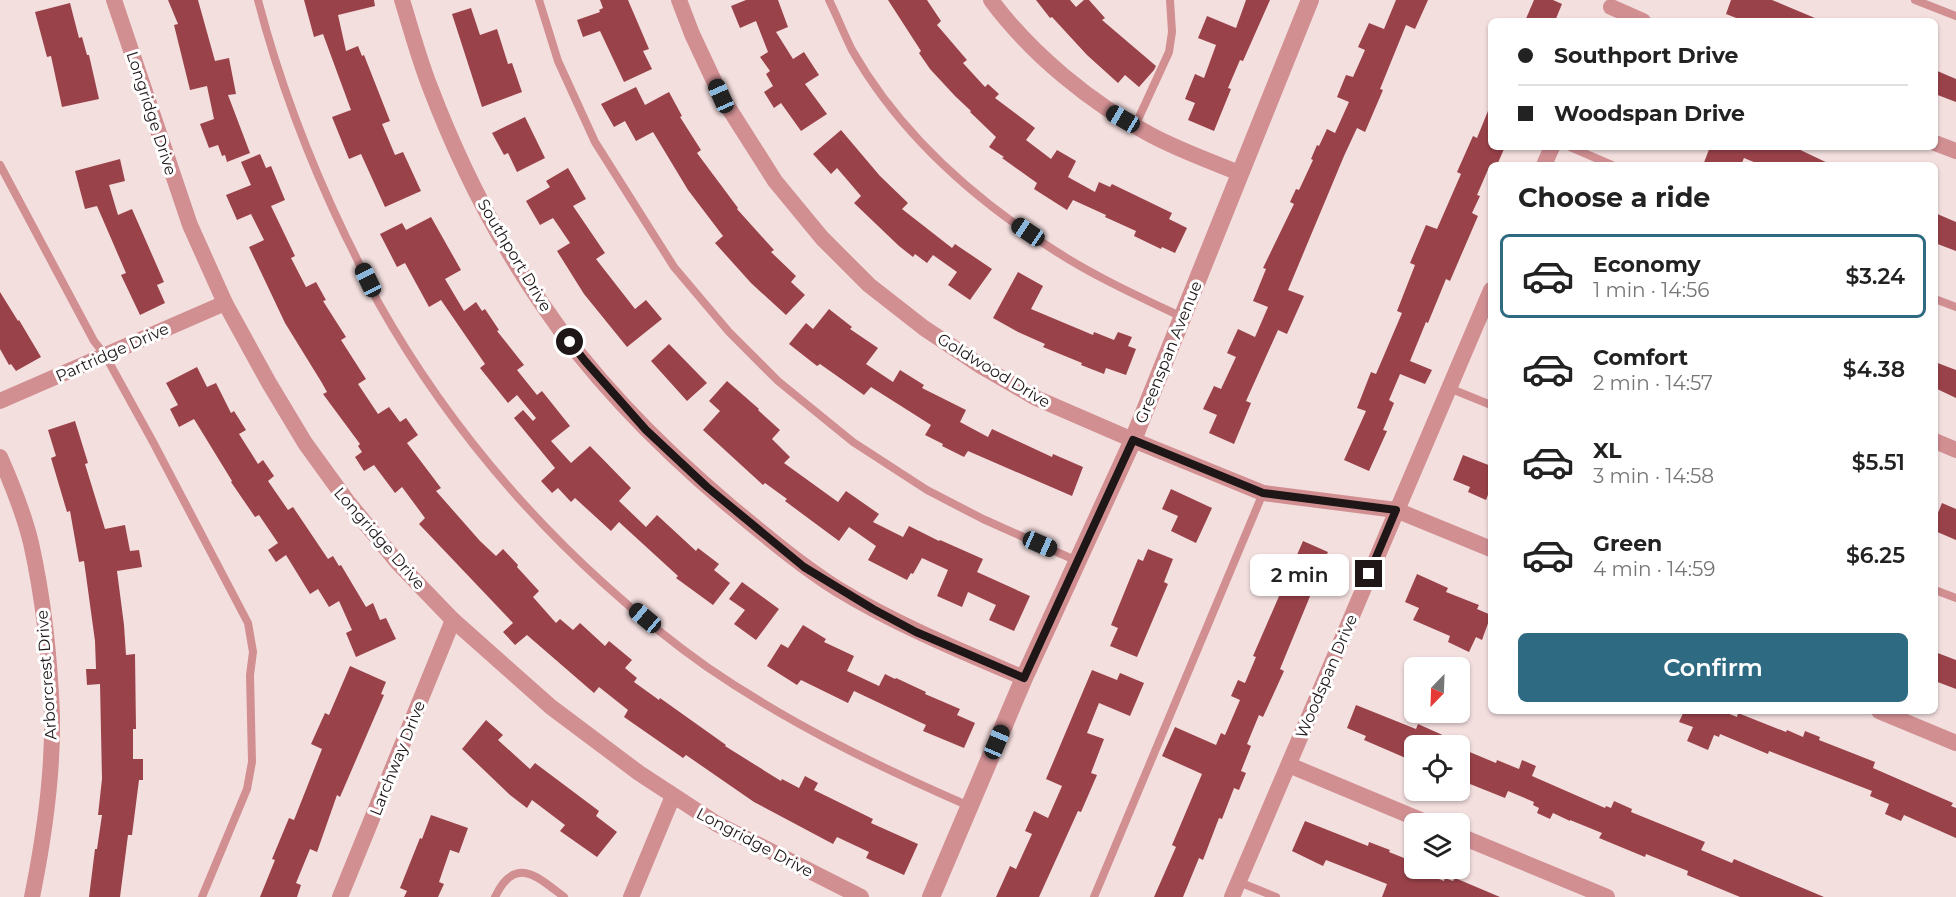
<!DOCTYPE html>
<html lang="en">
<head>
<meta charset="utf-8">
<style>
  :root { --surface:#fff; --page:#f6f6f6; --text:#222; --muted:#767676; --line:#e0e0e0; --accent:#2e6a81 }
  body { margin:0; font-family:Montserrat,sans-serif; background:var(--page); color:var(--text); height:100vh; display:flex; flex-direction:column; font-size:22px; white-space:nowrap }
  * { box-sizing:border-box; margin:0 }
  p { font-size:20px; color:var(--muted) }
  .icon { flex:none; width:33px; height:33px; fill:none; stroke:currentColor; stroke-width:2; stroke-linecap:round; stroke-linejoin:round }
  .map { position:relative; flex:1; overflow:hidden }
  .sheet { position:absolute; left:1488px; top:162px; width:450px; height:552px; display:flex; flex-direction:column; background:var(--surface); border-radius:9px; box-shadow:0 2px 4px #0004 }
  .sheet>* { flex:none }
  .banner { position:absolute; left:1488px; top:18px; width:450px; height:132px; border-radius:9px; box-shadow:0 2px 4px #0004; display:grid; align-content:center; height:132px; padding:0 30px; background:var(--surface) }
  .needle { width:39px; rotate:203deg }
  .buttons { position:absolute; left:1404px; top:657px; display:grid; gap:12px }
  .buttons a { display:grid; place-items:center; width:66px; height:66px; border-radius:9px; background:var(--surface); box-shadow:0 2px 4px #0004; font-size:30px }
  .end { position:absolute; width:27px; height:27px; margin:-14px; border:8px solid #1e1617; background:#fff; box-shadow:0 0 0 3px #fff }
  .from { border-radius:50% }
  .bubble { position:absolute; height:42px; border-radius:9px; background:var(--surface); box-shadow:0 2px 4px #0004; font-size:20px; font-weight:600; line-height:42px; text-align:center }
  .car { position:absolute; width:18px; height:36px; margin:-18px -9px; border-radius:8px; box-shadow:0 0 4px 2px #0007; background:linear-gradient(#222 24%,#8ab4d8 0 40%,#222 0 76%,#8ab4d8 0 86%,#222 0) }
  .banner b { display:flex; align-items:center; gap:21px; height:57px; font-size:22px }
  .banner b+b { border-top:2px solid var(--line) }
  .banner i { width:15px; height:15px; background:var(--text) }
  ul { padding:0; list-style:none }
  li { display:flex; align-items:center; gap:18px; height:84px; margin:0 12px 9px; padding:0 18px; border:3px solid transparent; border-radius:9px }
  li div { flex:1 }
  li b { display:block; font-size:22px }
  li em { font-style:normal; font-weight:600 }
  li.on { border-color:var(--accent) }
  li>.icon { width:54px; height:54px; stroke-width:1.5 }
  h2 { padding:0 30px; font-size:27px; line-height:72px }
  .button { display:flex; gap:12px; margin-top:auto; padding:12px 30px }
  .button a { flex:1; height:69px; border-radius:9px; background:var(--accent); color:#fff; font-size:24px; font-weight:600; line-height:69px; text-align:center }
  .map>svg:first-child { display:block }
  .building { fill:#9a424a }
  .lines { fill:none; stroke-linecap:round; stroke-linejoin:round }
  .service { stroke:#d18f92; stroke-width:8 }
  .minor { stroke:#d18f92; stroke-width:16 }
  .tertiary { stroke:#d18f92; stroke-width:18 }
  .route { stroke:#1e1617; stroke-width:8 }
  .labels { text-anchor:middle; stroke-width:6; stroke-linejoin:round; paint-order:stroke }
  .street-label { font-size:16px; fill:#1e1617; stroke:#fff }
</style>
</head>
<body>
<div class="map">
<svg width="1956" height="897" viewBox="0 0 1956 897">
  <rect width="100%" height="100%" fill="#f4dfdf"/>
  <g class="building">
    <polygon points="168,0 198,0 215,61 229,58 236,94 228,95 250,153 227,162 225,155 222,156 218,145 209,148 200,124 214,119 207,86 190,90 174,25 178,24"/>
    <polygon points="304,0 374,0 375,6 338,15 346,51 358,46 362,56 364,55 390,121 382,124 395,155 403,152 421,191 385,207 361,154 349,159 332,117 351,110 323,34 314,37"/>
    <polygon points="600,0 628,0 649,49 643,51 652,69 624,82 600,31 583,37 577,20 600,12 599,10 603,8"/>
    <polygon points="746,0 778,0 788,27 776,32 793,59 804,52 819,75 805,84 827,114 801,131 781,103 774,108 764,92 773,86 766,74 770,71 760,57 768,52 756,21 740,28 731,6"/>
    <polygon points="888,0 927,0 941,21 937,25 967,60 963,63 985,87 988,84 999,94 995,98 1035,128 1026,140 1051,159 1057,150 1076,161 1068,177 1095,192 1099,182 1110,187 1112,184 1172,213 1169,219 1187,228 1175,253 1162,247 1161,249 1134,236 1136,231 1105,217 1106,215 1073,200 1067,210 1034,189 1037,183 1002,158 1004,157 989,147 996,137 970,112 971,111 955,96 930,69 919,53 921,51"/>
    <polygon points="1036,0 1070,0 1076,7 1084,0 1089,0 1105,18 1102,20 1156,66 1154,70 1139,87 1125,75 1118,83 1087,55 1052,17 1050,18"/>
    <polygon points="1246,0 1270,0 1243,61 1240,60 1228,88 1231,89 1214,131 1188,120 1195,103 1185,99 1195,74 1204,78 1216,45 1198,38 1207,16 1236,28"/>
    <polygon points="1396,0 1428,0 1415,29 1406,25 1380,89 1383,90 1365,132 1357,128 1344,156 1288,290 1304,296 1287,334 1278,330 1246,401 1251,403 1234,444 1209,433 1217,415 1203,409 1214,386 1221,389 1236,357 1227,353 1238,329 1255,337 1268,307 1253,301 1266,269 1263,268 1294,204 1290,202 1296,189 1299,190 1313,160 1311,159 1317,145 1319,146 1327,129 1335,133 1349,102 1337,97 1346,75 1353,77 1365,50 1358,47 1369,23 1384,29"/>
    <polygon points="1534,0 1553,0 1562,4 1555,21 1525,21"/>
    <polygon points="1731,0 1772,0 1822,21 1744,21 1726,14"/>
    <polygon points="70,3 79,38 82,37 87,55 89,55 99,99 62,107 51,56 47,57 35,12"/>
    <polygon points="471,8 480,35 497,29 508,64 512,63 522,92 482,107 452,14"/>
    <polygon points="1935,70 1956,79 1956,102 1935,94"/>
    <polygon points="636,87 645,105 669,92 682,116 680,117 701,150 697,153 738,208 737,209 774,250 771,252 796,276 791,282 805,295 786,315 751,283 715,243 723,236 688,190 653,132 636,141 625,121 614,127 601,104"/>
    <polygon points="1490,106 1491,147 1504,149 1497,165 1490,165 1477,195 1480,196 1472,213 1478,216 1450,281 1446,279 1428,323 1426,322 1410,361 1432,370 1425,384 1400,374 1389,400 1394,403 1383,430 1387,431 1369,471 1344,460 1366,411 1357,408 1371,372 1376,374 1402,313 1397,311 1415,265 1410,263 1426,225 1437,229 1461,174 1457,172 1473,136 1477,138"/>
    <polygon points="525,117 545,158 517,172 508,153 504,155 492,133"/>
    <polygon points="841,130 880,176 908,203 902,209 952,248 955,244 992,269 970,300 948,285 957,272 933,255 927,263 915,254 913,257 899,246 854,203 861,196 837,168 831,174 813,154"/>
    <polygon points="1710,147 1794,147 1832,165 1761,165 1744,158 1741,165 1703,165"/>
    <polygon points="260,154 266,168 271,166 285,200 271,206 295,256 291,258 306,287 316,282 326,300 323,301 346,337 341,340 366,379 358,384 378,414 389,407 400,422 406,418 418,435 407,443 441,488 436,491 480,541 496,556 503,549 518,565 517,567 539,591 533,597 556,623 560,619 573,630 580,623 605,646 609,641 632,660 625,668 637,678 634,682 659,700 660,698 726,745 725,746 781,781 782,779 799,788 805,776 818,783 814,790 873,819 871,823 918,844 904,875 866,858 869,852 837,837 833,844 754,802 686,755 683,758 624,717 628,710 599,687 594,693 527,635 515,645 503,632 513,623 419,524 425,518 402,487 395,493 374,465 364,471 355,457 362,452 358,446 360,444 323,394 327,392 322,383 285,323 249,247 264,240 251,214 237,220 226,195 251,185 241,162"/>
    <polygon points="120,159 125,181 109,185 118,215 132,209 164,282 157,285 165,303 140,315 121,275 126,273 97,206 85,209 75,171"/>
    <polygon points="568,168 586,199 573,206 605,253 596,259 635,309 646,300 662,319 627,347 584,294 557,251 570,243 553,218 540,225 526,201 550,187 546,181"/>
    <polygon points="1935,213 1956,222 1956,251 1935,243"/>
    <polygon points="431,217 461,270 445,279 464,311 476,302 482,311 485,309 499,330 497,331 524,365 517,370 537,395 542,391 570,426 551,441 571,463 590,446 631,488 619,501 646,527 657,515 696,551 698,548 719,564 714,570 730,583 713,605 676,578 678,576 619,522 611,531 575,498 571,502 558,488 552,493 541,481 555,468 514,418 523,410 533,421 536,418 517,395 508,403 480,368 485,364 441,300 429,307 405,263 397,267 380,234 402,223 406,230"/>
    <polygon points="1018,272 1043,286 1031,309 1093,335 1094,332 1114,340 1118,332 1132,337 1128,346 1136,349 1126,375 1106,368 1104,374 1081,365 1082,363 1043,347 1045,344 1018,332 993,318"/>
    <polygon points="0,292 18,321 19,320 41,357 16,371 11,364 9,365 0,349"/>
    <polygon points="829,309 852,327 850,329 878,348 866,364 893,382 900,370 924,385 922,388 966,410 960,422 988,437 992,429 1052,457 1053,454 1083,467 1072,496 968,451 964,457 942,446 943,444 925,435 931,425 871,387 864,395 820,364 817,366 789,344 806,323 813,329"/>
    <polygon points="669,344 707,383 687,401 651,361"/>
    <polygon points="1935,362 1956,370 1956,398 1935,388"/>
    <polygon points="197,367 207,387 216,383 231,413 234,411 246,430 239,434 258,464 263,460 274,476 268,481 288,510 293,507 328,559 333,556 339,566 341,565 366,607 373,603 380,620 386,618 396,639 356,657 346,633 352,630 339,601 329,607 318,589 310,594 286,555 276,562 268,550 278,543 259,515 255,517 231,482 232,481 194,419 179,427 170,409 178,405 166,383"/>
    <polygon points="727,381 759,409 758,410 780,430 772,439 790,457 784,463 838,502 846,491 879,514 873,522 903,537 909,526 939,541 940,540 983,559 977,572 1030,596 1014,631 989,620 996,605 968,592 962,607 937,596 948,570 922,558 913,574 911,573 907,580 868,560 876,546 849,527 839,541 785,501 787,499 765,483 763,485 703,430 720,411 709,401"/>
    <polygon points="75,421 88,463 85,464 105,529 125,525 130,551 139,550 142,567 117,571 124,625 126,655 135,654 136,729 133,729 133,759 143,759 143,780 139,780 132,835 128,835 120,897 89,897 95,849 97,849 102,815 98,815 102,779 100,684 87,685 86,669 96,669 95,641 84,561 79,562 70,511 67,512 51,458 56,456 48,430"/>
    <polygon points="1463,455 1491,466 1491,487 1486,500 1468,492 1470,487 1453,480"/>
    <polygon points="1171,489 1212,508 1196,543 1171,531 1178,516 1162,509"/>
    <polygon points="1942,503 1956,509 1956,540 1935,531 1935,520"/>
    <polygon points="1303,541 1328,552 1321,566 1328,569 1318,591 1313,589 1280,669 1284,671 1263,717 1259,715 1247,744 1251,746 1241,771 1246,773 1239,790 1234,788 1222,819 1219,818 1203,860 1199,858 1183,897 1154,897 1176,847 1172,845 1202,774 1162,756 1175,727 1216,745 1221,733 1225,735 1240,700 1231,696 1238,680 1245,683 1256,657 1253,656"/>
    <polygon points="1148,549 1173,559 1164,582 1168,584 1137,657 1110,646 1118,628 1111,625 1138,559 1143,561"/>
    <polygon points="1417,574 1448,588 1446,592 1479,605 1477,609 1491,615 1482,640 1476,637 1469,652 1448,642 1450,636 1413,620 1419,608 1405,602"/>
    <polygon points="742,582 779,609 756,640 734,624 745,610 729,599"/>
    <polygon points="803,625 826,639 824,642 854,656 847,671 879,686 885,674 895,679 896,678 926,692 925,694 960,709 957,715 975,723 964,748 923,731 926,725 854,691 848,703 801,680 797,685 767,666 781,644 788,648"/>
    <polygon points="1935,652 1956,660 1956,689 1935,681"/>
    <polygon points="350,666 386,682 381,694 384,695 340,797 337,795 317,852 310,849 296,883 301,885 297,897 260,897 275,860 272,859 289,818 294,820 322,749 311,744 325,713 329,715"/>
    <polygon points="1092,670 1117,680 1120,673 1144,683 1130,716 1099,703 1087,733 1104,739 1091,773 1097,775 1081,812 1078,811 1039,897 996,897 1010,866 1016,869 1032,834 1025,831 1034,811 1048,818 1062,786 1046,779"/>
    <polygon points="1356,705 1416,729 1418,724 1467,746 1414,746 1414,757 1410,755 1408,759 1364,740 1366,736 1347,728"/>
    <polygon points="1684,711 1722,711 1737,717 1738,713 1786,732 1787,730 1803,737 1805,731 1820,737 1819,740 1875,762 1873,768 1953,803 1951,806 1956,808 1956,838 1904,815 1901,821 1885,814 1889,804 1870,796 1872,791 1769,751 1768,754 1720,734 1719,737 1714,735 1708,750 1687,741 1693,727 1679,722"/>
    <polygon points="486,720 503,735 498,740 530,769 535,763 599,811 596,816 617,832 597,857 560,831 565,825 532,800 527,808 510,795 462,749"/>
    <polygon points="1460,748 1496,763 1497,760 1519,769 1522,760 1536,766 1532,776 1605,808 1606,806 1611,808 1614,801 1632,809 1631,812 1705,842 1701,850 1732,863 1734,859 1824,897 1740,897 1687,875 1688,871 1646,854 1645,857 1599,838 1602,833 1570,820 1570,821 1553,813 1550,819 1537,813 1539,808 1533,805 1534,802 1508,791 1505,798 1460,780"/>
    <polygon points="431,815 468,828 459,853 450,850 439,882 444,884 438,897 404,897 407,891 400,888 420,838 422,839"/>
    <polygon points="1305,821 1368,846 1369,842 1390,850 1389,852 1414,862 1414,869 1444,881 1445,878 1453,881 1455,878 1500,897 1382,897 1387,884 1326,860 1323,866 1292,851"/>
  </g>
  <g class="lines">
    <g class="service">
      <path d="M258,0C280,85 308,158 346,237C357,258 367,281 378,302C437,407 513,501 602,582C635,612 670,641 707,667C790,724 877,766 969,806"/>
      <polyline points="539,0 558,61 595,142 674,267 729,332 778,381 853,442 927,490 983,519 1077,561"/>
      <path d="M829,0C837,16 844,34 852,50C900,134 976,201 1057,252C1096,277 1140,297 1182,317"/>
      <polyline points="1915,0 1956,16"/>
      <polyline points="1135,126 1169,52 1172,32 1170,0"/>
      <polyline points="1570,147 1612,165"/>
      <polyline points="0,165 94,341 105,355 153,442 248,623 253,652 250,675 252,762 247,789 202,897"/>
      <polyline points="1935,299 1956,307"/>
      <polyline points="1449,388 1491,405"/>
      <polyline points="1935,590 1956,598"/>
      <polyline points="1239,882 1276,897"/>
      <path d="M495,897C515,855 537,876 564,897"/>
      <polyline points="1094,897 1263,493"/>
    </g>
    <g class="minor">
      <polyline points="114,0 190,225 225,303 269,383 305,443 347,501 398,563 453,620 551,707 639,773 717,824 861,897"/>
      <path d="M402,0C411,29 419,59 430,87C459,163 496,237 542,304C594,381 661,448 731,507C766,536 800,565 838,589C897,625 961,651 1024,678"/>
      <polyline points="679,0 692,34 721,96 775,181 822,238 869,285 924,328 981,366 1036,398 1133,440 1263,493 1396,510 1491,549"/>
      <path d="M991,0C1031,54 1092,104 1151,135C1179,150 1210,161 1239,173"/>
      <polyline points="1611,7 1643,21"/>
      <polyline points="1935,143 1956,151"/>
      <polyline points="1544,165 1552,147"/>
      <polyline points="0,401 225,303"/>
      <polyline points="1935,441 1956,450"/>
      <path d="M0,457C11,482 25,518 31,543C43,597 50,661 52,716C53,776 44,838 32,897"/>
      <polyline points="1879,711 1956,743"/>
      <polyline points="1289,765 1430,824"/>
      <polyline points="1460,836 1607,897"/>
      <polyline points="340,897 453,620"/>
      <polyline points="631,897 673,796"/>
      <polyline points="1232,897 1491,290"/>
    </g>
    <polyline class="tertiary" points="931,897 1024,678 1133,440 1310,0"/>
  </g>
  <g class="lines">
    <polyline class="route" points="570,342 585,361 646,430 707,487 804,567 873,609 916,632 1024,678 1133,440 1263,493 1396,510 1369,574"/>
  </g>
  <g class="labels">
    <g class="street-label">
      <text transform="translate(152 113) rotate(72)" y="6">Longridge Drive</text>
      <text transform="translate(515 255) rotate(59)" y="6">Southport Drive</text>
      <text transform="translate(112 352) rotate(-24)" y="6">Partridge Drive</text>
      <text transform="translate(1168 352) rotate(-68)" y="6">Greenspan Avenue</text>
      <text transform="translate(994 370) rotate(31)" y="6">Goldwood Drive</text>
      <text transform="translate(380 538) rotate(49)" y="6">Longridge Drive</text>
      <text transform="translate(46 675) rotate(-94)" y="6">Arborcrest Drive</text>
      <text transform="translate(1326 676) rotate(-67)" y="6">Woodspan Drive</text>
      <text transform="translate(397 758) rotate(-68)" y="6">Larchway Drive</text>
      <text transform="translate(755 842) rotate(28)" y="6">Longridge Drive</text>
    </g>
  </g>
</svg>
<div class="buttons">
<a><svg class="needle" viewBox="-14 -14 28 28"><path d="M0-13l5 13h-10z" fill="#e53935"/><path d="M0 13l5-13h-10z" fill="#767676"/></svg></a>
<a><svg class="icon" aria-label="locate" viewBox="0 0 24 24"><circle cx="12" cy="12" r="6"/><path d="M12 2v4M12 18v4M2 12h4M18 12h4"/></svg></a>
<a><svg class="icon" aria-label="layers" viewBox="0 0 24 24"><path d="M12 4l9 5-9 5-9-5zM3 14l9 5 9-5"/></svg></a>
</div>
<i class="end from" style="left:570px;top:342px"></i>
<i class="end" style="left:1369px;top:574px"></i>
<div class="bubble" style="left:1250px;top:554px;width:99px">2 min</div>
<i class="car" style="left:721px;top:96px;rotate:336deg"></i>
<i class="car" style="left:1123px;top:119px;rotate:300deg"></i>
<i class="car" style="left:1028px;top:232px;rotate:304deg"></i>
<i class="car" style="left:368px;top:280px;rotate:334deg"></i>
<i class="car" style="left:1040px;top:544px;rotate:114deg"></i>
<i class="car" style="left:645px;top:618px;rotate:310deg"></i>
<i class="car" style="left:997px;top:742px;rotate:23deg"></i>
<div class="banner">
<b><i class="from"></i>Southport Drive</b>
<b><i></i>Woodspan Drive</b>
</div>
<section class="sheet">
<h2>Choose a ride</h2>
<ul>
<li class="on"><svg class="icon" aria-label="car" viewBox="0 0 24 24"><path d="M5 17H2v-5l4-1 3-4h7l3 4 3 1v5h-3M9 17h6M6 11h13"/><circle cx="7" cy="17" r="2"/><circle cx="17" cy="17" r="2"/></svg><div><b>Economy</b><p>1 min · 14:56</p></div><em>$3.24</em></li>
<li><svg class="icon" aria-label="car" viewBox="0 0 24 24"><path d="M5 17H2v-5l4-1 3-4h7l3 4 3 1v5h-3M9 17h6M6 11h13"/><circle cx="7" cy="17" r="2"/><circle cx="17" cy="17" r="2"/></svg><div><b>Comfort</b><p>2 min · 14:57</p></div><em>$4.38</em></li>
<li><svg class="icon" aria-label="car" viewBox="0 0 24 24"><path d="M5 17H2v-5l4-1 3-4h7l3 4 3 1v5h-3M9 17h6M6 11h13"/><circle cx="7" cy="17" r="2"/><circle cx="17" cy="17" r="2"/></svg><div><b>XL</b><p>3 min · 14:58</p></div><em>$5.51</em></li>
<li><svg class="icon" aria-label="car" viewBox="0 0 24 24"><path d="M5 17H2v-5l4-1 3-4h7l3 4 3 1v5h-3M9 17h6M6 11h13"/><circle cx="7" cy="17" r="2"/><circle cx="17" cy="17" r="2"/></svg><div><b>Green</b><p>4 min · 14:59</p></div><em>$6.25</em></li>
</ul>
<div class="button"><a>Confirm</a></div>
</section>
</div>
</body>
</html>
